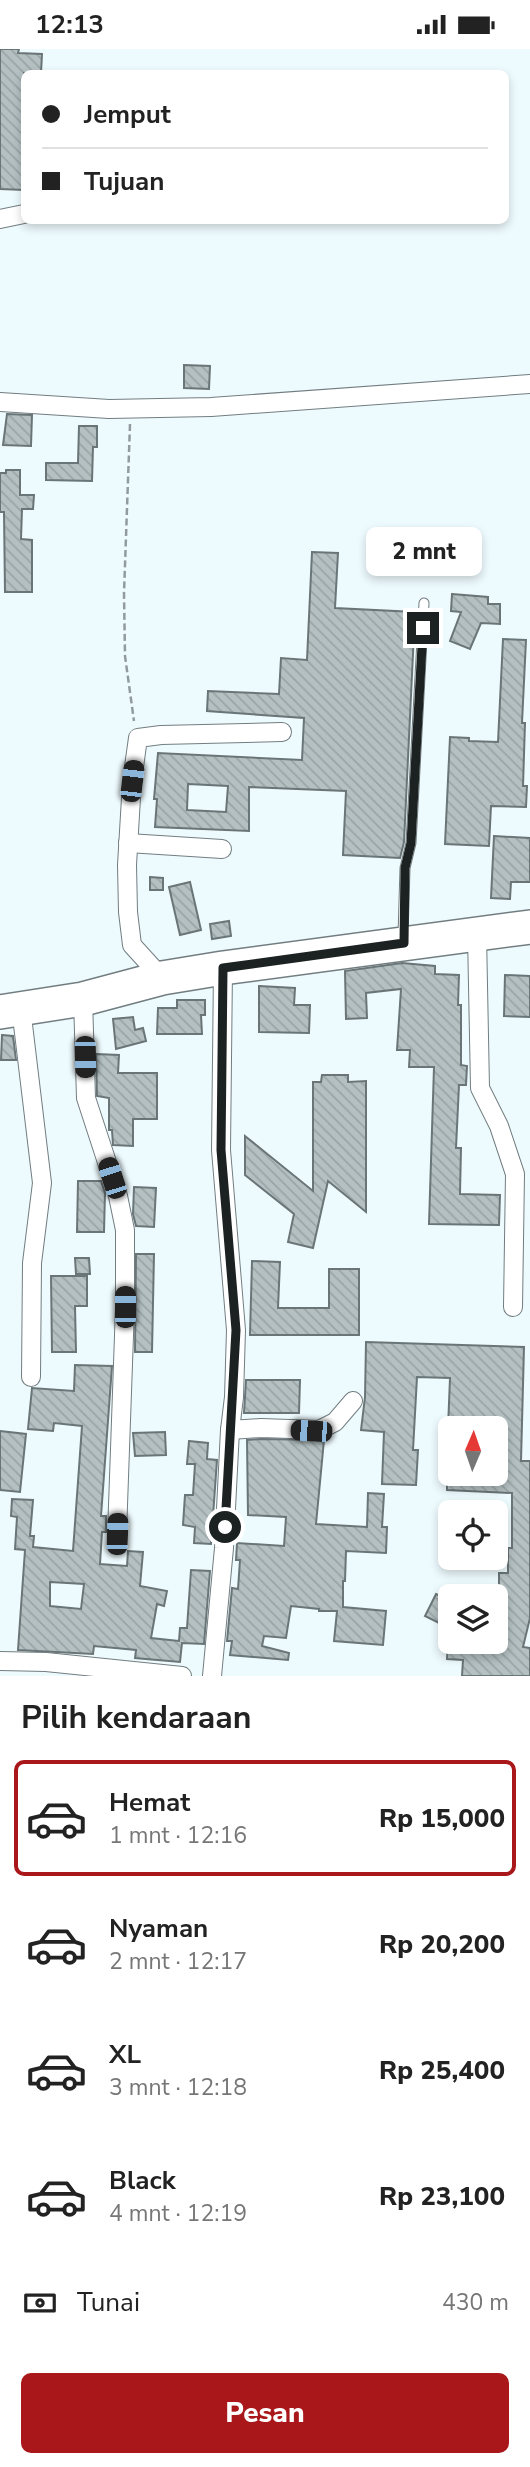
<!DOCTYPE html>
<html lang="id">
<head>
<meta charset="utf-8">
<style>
  :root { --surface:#fff; --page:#f2f2f2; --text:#222; --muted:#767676; --line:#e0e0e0; --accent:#aa171a }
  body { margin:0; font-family:"Nunito Sans",sans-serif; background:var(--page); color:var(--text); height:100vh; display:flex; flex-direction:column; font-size:26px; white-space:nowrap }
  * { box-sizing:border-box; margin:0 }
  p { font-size:23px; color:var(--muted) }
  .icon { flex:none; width:38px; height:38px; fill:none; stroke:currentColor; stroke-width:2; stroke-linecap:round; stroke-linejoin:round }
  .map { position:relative; height:1627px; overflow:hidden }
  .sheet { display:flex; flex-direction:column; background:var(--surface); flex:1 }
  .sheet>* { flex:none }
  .banner { position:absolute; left:21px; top:21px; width:488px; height:154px; border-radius:10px; box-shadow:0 4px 10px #0003; display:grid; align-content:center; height:154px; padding:0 21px; background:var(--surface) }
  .needle { width:46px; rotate:2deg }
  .buttons { position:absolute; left:438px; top:1367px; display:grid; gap:14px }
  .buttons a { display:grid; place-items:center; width:70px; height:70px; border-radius:10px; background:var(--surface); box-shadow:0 4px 10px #0003; font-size:35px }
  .end { position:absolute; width:32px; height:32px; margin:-16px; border:9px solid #1c2122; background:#fff; box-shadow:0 0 0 4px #fff }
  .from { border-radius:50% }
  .bubble { position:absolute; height:49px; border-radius:10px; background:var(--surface); box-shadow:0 4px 10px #0003; font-size:23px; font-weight:800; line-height:49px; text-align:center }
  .car { position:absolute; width:21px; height:42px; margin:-21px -10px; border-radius:9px; box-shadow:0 0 5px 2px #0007; background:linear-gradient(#222 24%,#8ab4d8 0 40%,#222 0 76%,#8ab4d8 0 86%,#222 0) }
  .banner b { display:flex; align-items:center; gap:24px; height:66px; font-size:26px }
  .banner b+b { border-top:2px solid var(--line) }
  .banner i { width:18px; height:18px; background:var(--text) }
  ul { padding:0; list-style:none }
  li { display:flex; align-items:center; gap:21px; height:116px; margin:0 14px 10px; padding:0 7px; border:4px solid transparent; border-radius:10px }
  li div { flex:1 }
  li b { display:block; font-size:26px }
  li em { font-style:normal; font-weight:800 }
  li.on { border-color:var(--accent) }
  li>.icon { width:63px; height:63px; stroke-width:1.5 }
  h2 { padding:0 21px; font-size:32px; line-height:84px }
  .pay { display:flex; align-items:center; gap:18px; height:77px; padding:0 21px; font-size:26px }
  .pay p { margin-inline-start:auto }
  .cta { display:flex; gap:14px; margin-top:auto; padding:14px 21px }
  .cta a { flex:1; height:80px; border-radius:10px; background:var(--accent); color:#fff; font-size:28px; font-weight:800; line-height:80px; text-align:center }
  .status { display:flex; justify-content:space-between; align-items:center; height:49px; padding:0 35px; background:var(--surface); direction:ltr }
  .status svg { height:19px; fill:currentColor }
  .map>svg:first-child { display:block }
  .building { fill:url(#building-back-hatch); stroke:#6a7577; stroke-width:2; fill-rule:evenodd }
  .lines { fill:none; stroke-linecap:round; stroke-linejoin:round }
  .lane-casing { stroke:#727d80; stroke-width:11 }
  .street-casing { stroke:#727d80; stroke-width:20 }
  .highway-casing { stroke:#727d80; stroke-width:36 }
  .path { stroke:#919b9d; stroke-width:2.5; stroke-dasharray:7 3.5; stroke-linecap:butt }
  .lane { stroke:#fff; stroke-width:9 }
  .street { stroke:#fff; stroke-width:18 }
  .highway { stroke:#fff; stroke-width:33 }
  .route { stroke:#1c2122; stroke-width:9 }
</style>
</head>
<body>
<div class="status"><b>12:13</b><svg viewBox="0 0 49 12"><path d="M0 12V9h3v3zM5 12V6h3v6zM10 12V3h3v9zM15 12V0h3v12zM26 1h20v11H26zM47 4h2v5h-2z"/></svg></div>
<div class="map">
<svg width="530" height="1627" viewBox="0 0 530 1627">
  <defs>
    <pattern id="building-back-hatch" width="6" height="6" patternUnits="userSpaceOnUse" patternTransform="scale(1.75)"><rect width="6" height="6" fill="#b4c0c2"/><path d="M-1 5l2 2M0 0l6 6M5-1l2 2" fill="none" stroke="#9aa5a6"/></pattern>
  </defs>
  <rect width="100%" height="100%" fill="#eefbfe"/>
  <g class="building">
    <polygon points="0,0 19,0 18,4 42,5 41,24 24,24 24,141 0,140"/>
    <polygon points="184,316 210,317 209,340 184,339"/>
    <polygon points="7,365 32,366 31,397 3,396"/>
    <polygon points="79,377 97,377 97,398 93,398 92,432 46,431 46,414 78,414"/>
    <polygon points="6,421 20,421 20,446 34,446 33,460 22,460 21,490 32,491 32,543 5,543 4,463 0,463 0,424 6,424"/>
    <path d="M312,503L338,504L335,559L415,563L404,793L400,809L343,806L346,742L249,738V782L155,778L157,750H154L158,704L302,711L304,669L207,662L208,642L279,645L281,609L307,611ZM188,735L228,737L226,763L187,761Z"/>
    <polygon points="452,545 488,548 488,555 500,555 500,575 481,574 470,600 450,592 461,563 451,562"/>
    <polygon points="503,590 526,591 522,674 525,674 523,737 527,737 526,758 491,757 489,797 445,795 450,688 469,689 469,692 498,693"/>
    <polygon points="494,787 530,789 530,833 511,833 510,850 491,849"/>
    <polygon points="150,828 163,829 163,841 150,841"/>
    <polygon points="190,833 201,881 180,886 169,838"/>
    <polygon points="229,872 231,887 212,890 210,875"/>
    <polygon points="402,914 435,917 435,925 459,926 458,956 461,956 461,1016 467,1017 466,1036 459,1036 456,1099 461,1099 460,1145 500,1146 499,1176 429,1175 434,1018 409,1018 410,1001 397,1001 401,940 366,944 367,969 346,970 345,922"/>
    <polygon points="505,926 530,927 530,968 504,967"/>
    <polygon points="259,937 295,939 294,956 310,956 309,984 259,983"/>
    <polygon points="177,951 205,951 205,966 201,966 202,985 157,985 158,959 177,959"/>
    <polygon points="133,968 135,981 143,979 146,992 116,1000 113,970"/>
    <polygon points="2,986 13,987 16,1011 1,1011"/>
    <polygon points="96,1005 119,1006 118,1024 157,1024 157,1070 133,1070 133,1097 113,1096 112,1081 109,1081 109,1049 97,1047"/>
    <polygon points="322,1026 348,1026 348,1033 366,1032 366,1163 328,1132 313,1199 288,1193 294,1165 245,1126 245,1087 313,1142 313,1033 321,1033"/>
    <polygon points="78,1132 101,1132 105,1144 104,1183 77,1183"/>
    <polygon points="134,1138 156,1139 154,1178 136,1177 133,1165"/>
    <polygon points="136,1205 154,1205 152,1303 135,1303"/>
    <polygon points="75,1209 89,1209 90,1225 76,1225"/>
    <polygon points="252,1212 280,1213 278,1259 329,1259 329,1220 359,1220 359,1286 250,1286"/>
    <polygon points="51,1227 87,1227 87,1257 75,1257 76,1303 52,1303"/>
    <polygon points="366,1293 524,1298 521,1412 530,1412 530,1569 523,1598 530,1599 530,1627 462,1627 463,1611 447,1610 448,1592 495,1592 495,1550 499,1550 499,1524 508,1524 508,1499 512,1499 512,1444 447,1441 447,1424 495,1424 495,1379 448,1379 450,1329 417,1328 413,1401 418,1401 416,1436 382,1435 384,1383 361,1381 365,1348"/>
    <path d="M75,1316L112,1317L101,1467H106V1483H102L100,1515L127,1517L128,1502L143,1503L140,1537L167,1542L164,1557L157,1555L151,1589L179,1592L180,1579H187L191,1521L210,1522L204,1595L182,1594L180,1613L135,1609L136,1601L94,1597L93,1605L18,1601L25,1501L15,1500L17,1468L11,1467L12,1450L33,1451L30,1487H34L33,1498L73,1502L82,1377L54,1374L53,1382L28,1380L32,1339L74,1342ZM50,1533L84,1535L81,1560L50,1557Z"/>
    <polygon points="246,1331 300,1331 299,1364 244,1364"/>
    <polygon points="0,1382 26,1385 20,1443 0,1441"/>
    <polygon points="165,1383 166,1406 135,1407 133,1384"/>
    <polygon points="261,1390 324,1391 316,1475 367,1478 368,1444 384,1445 382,1478 387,1478 386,1504 346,1502 345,1532 343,1532 343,1558 386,1562 383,1596 334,1592 337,1562 319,1562 319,1560 291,1557 286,1589 264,1587 262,1597 289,1604 288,1611 230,1606 232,1592 227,1592 232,1539 238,1540 240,1511 236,1511 237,1494 284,1497 286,1468 248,1466 247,1391"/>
    <polygon points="189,1392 208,1394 207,1410 217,1411 211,1495 194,1494 195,1478 183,1476 185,1446 193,1446 195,1415 187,1415"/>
    <polygon points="436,1545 450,1552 450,1568 445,1577 425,1567"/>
  </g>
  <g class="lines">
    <defs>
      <polyline id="lane" points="403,887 405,819 411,794 424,554"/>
      <g id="street">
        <polyline points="0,170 24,165"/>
        <polyline points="0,353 109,360 211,358 530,335"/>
        <polyline points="128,794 222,800"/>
        <polyline points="477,885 480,1039 499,1077 515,1125 513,1258"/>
        <polyline points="223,919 221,1101 236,1281 234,1348 230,1381 261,1379 319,1381 335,1373 353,1352"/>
        <polyline points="162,929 132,896 128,863 127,816 132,732 138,689 161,686 282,683"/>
        <polyline points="83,950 86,1049 118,1147 125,1181 125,1258 117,1485"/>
        <polyline points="21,959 42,1134 32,1214 31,1328"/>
        <polyline points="0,1612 46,1613 182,1627"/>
        <polyline points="212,1627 224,1499 230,1381"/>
      </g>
      <polyline id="highway" points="0,963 83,950 162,929 223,919 530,878"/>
    </defs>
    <use href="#lane" class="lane-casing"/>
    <use href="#street" class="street-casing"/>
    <use href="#highway" class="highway-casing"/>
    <polyline class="path" points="130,375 124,544 125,607 134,672"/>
    <use href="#lane" class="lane"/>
    <use href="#street" class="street"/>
    <use href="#highway" class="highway"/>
  </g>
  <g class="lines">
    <polyline class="route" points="225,1478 236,1281 221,1101 223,919 404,894 405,819 411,794 423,579"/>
  </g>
</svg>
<div class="buttons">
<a><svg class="needle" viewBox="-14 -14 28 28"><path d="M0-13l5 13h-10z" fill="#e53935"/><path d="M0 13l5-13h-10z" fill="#767676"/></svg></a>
<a><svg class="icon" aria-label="locate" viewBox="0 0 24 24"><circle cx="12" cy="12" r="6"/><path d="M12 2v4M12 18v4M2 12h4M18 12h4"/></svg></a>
<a><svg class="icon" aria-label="layers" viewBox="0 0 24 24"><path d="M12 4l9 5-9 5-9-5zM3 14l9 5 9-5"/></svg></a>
</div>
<i class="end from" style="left:225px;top:1478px"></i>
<i class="end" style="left:423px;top:579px"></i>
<div class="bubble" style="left:366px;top:478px;width:116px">2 mnt</div>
<i class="car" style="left:132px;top:732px;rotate:7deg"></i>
<i class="car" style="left:85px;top:1008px;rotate:179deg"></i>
<i class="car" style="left:112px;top:1129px;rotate:342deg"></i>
<i class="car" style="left:125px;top:1258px;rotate:0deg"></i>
<i class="car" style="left:311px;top:1382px;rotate:273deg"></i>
<i class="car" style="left:117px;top:1485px;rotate:2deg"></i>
<div class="banner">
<b><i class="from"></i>Jemput</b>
<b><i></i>Tujuan</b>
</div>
</div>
<section class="sheet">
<h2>Pilih kendaraan</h2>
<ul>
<li class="on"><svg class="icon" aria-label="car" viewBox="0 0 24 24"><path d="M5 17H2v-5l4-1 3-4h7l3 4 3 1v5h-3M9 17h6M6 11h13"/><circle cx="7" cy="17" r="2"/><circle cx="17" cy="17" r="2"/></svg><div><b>Hemat</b><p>1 mnt · 12:16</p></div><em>Rp 15,000</em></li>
<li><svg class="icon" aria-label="car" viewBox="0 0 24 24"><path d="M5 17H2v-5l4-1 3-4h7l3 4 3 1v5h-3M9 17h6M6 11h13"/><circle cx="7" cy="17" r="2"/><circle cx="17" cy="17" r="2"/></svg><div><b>Nyaman</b><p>2 mnt · 12:17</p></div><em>Rp 20,200</em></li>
<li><svg class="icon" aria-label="car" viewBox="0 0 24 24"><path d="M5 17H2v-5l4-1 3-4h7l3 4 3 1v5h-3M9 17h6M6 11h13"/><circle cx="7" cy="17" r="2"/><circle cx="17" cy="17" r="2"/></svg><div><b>XL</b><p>3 mnt · 12:18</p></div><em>Rp 25,400</em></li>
<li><svg class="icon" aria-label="car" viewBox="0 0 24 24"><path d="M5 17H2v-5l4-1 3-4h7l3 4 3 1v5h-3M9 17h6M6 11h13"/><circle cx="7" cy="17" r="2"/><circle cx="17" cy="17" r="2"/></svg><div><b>Black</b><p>4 mnt · 12:19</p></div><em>Rp 23,100</em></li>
</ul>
<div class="pay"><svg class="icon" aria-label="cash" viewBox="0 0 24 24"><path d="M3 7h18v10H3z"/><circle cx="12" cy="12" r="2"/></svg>Tunai<p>430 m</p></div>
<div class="cta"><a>Pesan</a></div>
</section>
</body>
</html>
